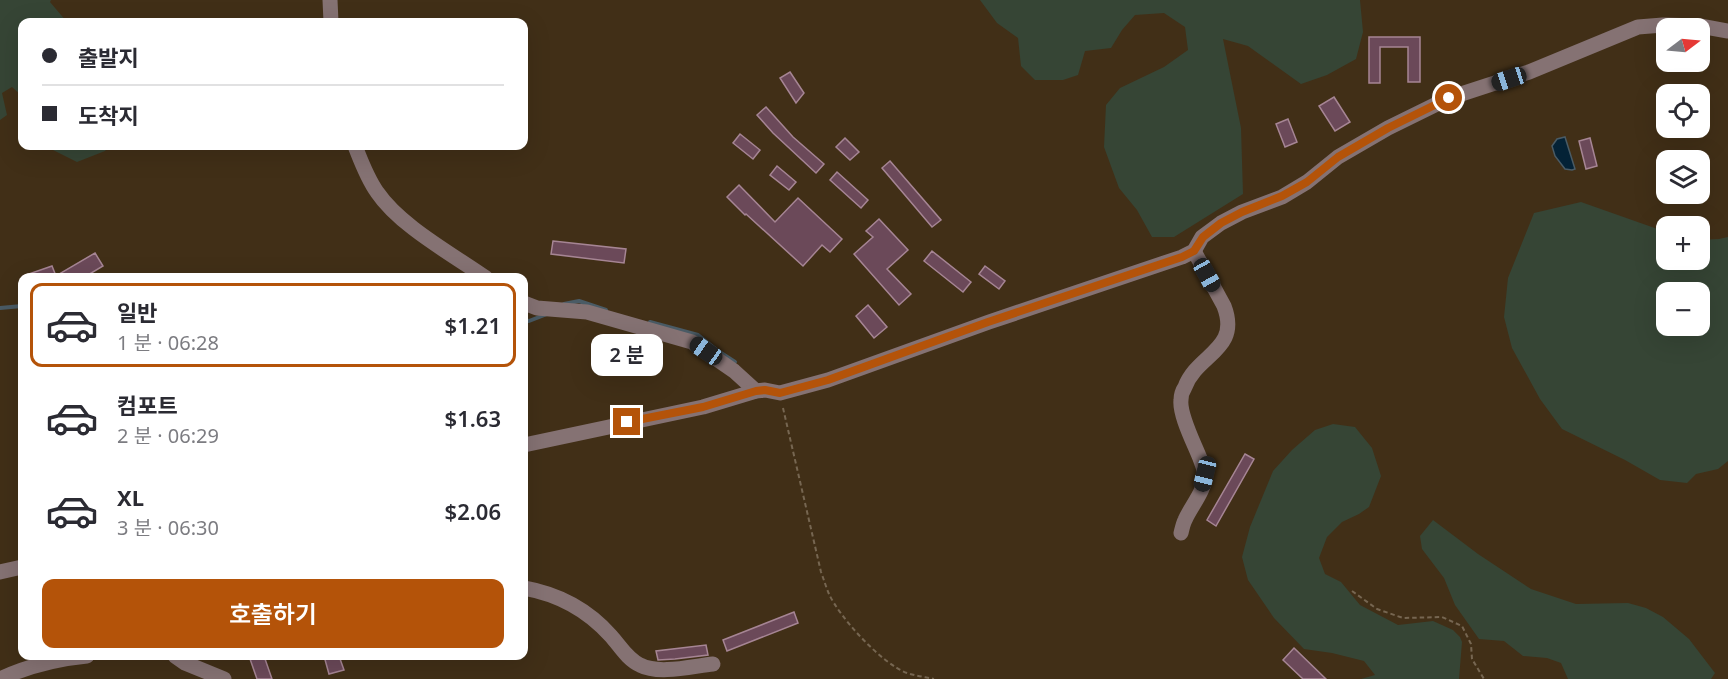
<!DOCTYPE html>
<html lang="ko">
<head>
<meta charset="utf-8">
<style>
  :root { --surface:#fff; --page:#f2f2f3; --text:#2b2b33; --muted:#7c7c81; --line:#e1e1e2; --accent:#b45309 }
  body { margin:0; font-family:"Noto Sans","Noto Sans KR",sans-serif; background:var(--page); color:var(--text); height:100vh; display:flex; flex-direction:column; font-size:22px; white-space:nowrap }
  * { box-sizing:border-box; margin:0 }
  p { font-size:20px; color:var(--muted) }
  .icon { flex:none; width:33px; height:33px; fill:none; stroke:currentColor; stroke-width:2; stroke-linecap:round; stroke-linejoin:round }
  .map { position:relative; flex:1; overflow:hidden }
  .side { position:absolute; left:18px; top:273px; width:510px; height:387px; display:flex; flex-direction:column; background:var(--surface); border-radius:12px; box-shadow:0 6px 24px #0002 }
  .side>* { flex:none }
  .hud { position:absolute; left:18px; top:18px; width:510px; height:132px; border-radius:12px; box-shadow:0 6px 24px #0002; display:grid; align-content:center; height:132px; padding:0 24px; background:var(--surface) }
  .needle { width:39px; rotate:74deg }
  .controls { position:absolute; left:1656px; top:18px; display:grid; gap:12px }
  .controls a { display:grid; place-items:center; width:54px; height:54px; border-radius:12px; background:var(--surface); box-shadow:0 6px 24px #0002; font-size:30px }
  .end { position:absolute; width:27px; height:27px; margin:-14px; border:8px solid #b45309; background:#fff; box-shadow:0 0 0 3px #fff }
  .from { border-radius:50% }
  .bubble { position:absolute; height:42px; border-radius:12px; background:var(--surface); box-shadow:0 6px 24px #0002; font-size:20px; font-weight:600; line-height:42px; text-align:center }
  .car { position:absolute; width:18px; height:36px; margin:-18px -9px; border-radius:8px; box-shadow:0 0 4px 2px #0007; background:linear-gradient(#222 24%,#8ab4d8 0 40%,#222 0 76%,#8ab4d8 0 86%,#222 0) }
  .hud b { display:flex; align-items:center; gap:21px; height:57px; font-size:22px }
  .hud b+b { border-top:2px solid var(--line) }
  .hud i { width:15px; height:15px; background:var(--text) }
  ul { padding:10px 0 0; list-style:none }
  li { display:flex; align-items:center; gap:18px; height:84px; margin:0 12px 9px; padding:0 12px; border:3px solid transparent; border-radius:12px }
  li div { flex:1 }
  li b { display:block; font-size:22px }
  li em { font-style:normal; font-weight:600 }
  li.selected { border-color:var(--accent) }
  li>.icon { width:54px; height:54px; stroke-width:1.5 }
  .button { display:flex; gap:12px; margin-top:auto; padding:12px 24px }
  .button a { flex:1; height:69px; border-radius:12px; background:var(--accent); color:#fff; font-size:24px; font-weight:600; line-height:69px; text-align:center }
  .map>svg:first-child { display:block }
  .green { fill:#364535; fill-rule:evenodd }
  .water { fill:#042236; stroke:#4a5b65; stroke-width:1.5 }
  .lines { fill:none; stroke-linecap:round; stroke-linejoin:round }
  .stream { stroke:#4a5b65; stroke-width:4 }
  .building { fill:#6b4959; stroke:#a68594; stroke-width:1.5 }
  .path { stroke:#766651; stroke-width:2; stroke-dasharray:4.5 3; stroke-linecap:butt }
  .minor { stroke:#857273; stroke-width:15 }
  .route { stroke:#b45309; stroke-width:8 }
</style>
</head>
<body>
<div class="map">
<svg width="1728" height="679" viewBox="0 0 1728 679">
  <rect width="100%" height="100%" fill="#412f17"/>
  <g class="green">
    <polygon points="0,0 51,0 50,2 67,22 22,22 22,96 12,87 2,93 7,115 0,120"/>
    <polygon points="980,0 1360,0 1363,32 1356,59 1327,75 1301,84 1248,46 1223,39 1241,128 1243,194 1174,237 1152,237 1137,210 1119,188 1104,147 1106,105 1120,88 1164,67 1188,50 1185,27 1164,13 1135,15 1122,30 1111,48 1085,51 1078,75 1063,80 1035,80 1021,66 1018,38 997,23"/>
    <polygon points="48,146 109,146 105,151 77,162 49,148"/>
    <path d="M1581,202L1666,232V260H1700V240L1719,239L1728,237V461L1718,469L1696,474L1687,483L1660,480L1625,460L1562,429L1540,399L1512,348L1504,317L1508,278L1534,213ZM1666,292H1700V326H1666Z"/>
    <polygon points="1333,424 1355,427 1372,448 1381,476 1369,507 1359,514 1342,522 1327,537 1319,558 1325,574 1341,582 1360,605 1398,625 1433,621 1453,630 1460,637 1462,642 1459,679 1361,679 1375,675 1364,661 1332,653 1304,649 1274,618 1248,580 1242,557 1250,527 1273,471 1292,450 1315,430"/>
    <polygon points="1433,520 1478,554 1531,589 1576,604 1628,603 1646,608 1663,617 1689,639 1715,673 1711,679 1568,679 1561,663 1547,658 1523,656 1504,641 1479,639 1455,605 1444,578 1422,549 1420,536"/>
  </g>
  <polygon class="water" points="1565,137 1575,169 1572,170 1565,169 1555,156 1552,146 1557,139"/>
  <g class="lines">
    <g class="stream">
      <polyline points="564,304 579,301 606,310"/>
      <polyline points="0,308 22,306"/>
      <polyline points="524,320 529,321 547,314"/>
      <polyline points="650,322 698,335 718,351 735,362"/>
    </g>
  </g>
  <g class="building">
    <polygon points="1369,37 1420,37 1420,82 1408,82 1408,47 1380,47 1380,83 1369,83"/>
    <polygon points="790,72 804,93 796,103 780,78"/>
    <polygon points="1334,97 1350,122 1335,131 1319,106"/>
    <polygon points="766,107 793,137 824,164 816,173 773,133 757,115"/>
    <polygon points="1288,119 1297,142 1285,147 1276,124"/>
    <polygon points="740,134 760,150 753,159 733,143"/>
    <polygon points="845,138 859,152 850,160 836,147"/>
    <polygon points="1590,138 1597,166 1586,169 1579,141"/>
    <polygon points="890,161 941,220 932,227 882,168"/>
    <polygon points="777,166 796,182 789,190 770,175"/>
    <polygon points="837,172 868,200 861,208 830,180"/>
    <polygon points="739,185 775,222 798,198 842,239 830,252 822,245 803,266 746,214 745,215 727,197"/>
    <polygon points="879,219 908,250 887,269 911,294 899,305 854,254 873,237 866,231"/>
    <polygon points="553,241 626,249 624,263 551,254"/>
    <polygon points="932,251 971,282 963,292 924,261"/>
    <polygon points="95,253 103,266 83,278 23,278 23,276 52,266 56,276"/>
    <polygon points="985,266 1005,281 999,289 979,274"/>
    <polygon points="868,305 887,327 874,338 856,316"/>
    <polygon points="1245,454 1254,459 1216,526 1207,520"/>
    <polygon points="794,612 798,623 727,651 723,640"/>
    <polygon points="706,645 708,655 675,659 658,660 656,651"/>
    <polygon points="1294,648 1326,679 1303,679 1283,660"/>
    <polygon points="249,656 264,656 272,679 257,679"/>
    <polygon points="324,656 339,656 344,670 329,674"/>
  </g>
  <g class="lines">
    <g class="path">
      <path d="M783,408L821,572C824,580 826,587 829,594C840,618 882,664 907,673C916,676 925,677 934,679"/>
      <polyline points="1352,591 1377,609 1403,618 1442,617 1462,626 1471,644 1472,659 1484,679"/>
    </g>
    <g class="minor">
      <polyline points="330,0 331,22"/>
      <path d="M355,146C361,161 367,178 377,192C400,226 452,254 486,278"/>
      <polyline points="524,303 537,308 587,312 692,342 734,371 756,391"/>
      <polyline points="524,445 703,407 756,391 765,390 780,393 828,380 989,322 1182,257 1194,251 1202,237 1221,223 1242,212 1282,197 1307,182 1338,157 1388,128 1449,98 1529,72 1638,27 1663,25 1700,26 1728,31"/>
      <path d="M1181,533C1182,529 1183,524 1185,520C1191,506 1206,490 1205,474C1205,470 1202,465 1201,461C1195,445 1179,415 1181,400C1181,396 1183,390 1185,387C1197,354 1241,350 1224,306L1194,251"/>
      <polyline points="0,572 22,567"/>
      <path d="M524,588C558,594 587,609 611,636C620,646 627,659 640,665C659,675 693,666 713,664"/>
      <polyline points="175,656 185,663 224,679"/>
      <path d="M0,679C28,666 56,659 87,656"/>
    </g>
  </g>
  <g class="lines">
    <polyline class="route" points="627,422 703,407 756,391 765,390 780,393 828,380 988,322 1182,257 1194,251 1203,237 1221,223 1242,212 1282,196 1307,182 1338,157 1388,128 1449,98"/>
  </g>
</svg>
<div class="controls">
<a><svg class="needle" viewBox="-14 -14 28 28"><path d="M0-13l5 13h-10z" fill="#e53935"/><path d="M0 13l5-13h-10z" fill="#7c7c81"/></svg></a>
<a><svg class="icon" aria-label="locate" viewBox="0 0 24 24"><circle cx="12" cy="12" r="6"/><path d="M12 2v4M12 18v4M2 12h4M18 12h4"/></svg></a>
<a><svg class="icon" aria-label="layers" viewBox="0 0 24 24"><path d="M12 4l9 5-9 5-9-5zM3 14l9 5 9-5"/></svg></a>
<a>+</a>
<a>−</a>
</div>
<i class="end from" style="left:1449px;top:98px"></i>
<i class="end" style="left:627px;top:422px"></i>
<div class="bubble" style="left:591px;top:334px;width:72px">2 분</div>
<i class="car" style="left:1509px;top:79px;rotate:252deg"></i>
<i class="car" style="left:1207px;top:275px;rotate:151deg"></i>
<i class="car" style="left:706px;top:351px;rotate:305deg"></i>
<i class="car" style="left:1205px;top:474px;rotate:194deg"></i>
<div class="hud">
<b><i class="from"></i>출발지</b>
<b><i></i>도착지</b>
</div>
<section class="side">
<ul>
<li class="selected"><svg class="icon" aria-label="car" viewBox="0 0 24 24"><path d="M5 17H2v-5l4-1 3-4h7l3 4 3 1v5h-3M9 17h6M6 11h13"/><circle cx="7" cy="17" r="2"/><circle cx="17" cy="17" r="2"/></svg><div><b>일반</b><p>1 분 · 06:28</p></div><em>$1.21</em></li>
<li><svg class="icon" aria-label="car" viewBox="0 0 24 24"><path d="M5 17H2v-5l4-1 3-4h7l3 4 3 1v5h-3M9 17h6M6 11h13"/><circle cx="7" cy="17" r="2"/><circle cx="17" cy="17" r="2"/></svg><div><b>컴포트</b><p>2 분 · 06:29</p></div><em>$1.63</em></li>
<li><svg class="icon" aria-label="car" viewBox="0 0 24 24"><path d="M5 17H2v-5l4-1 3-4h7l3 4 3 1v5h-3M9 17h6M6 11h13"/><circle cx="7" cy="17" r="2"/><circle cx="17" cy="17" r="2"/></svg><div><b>XL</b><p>3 분 · 06:30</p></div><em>$2.06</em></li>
</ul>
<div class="button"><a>호출하기</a></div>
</section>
</div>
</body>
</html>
